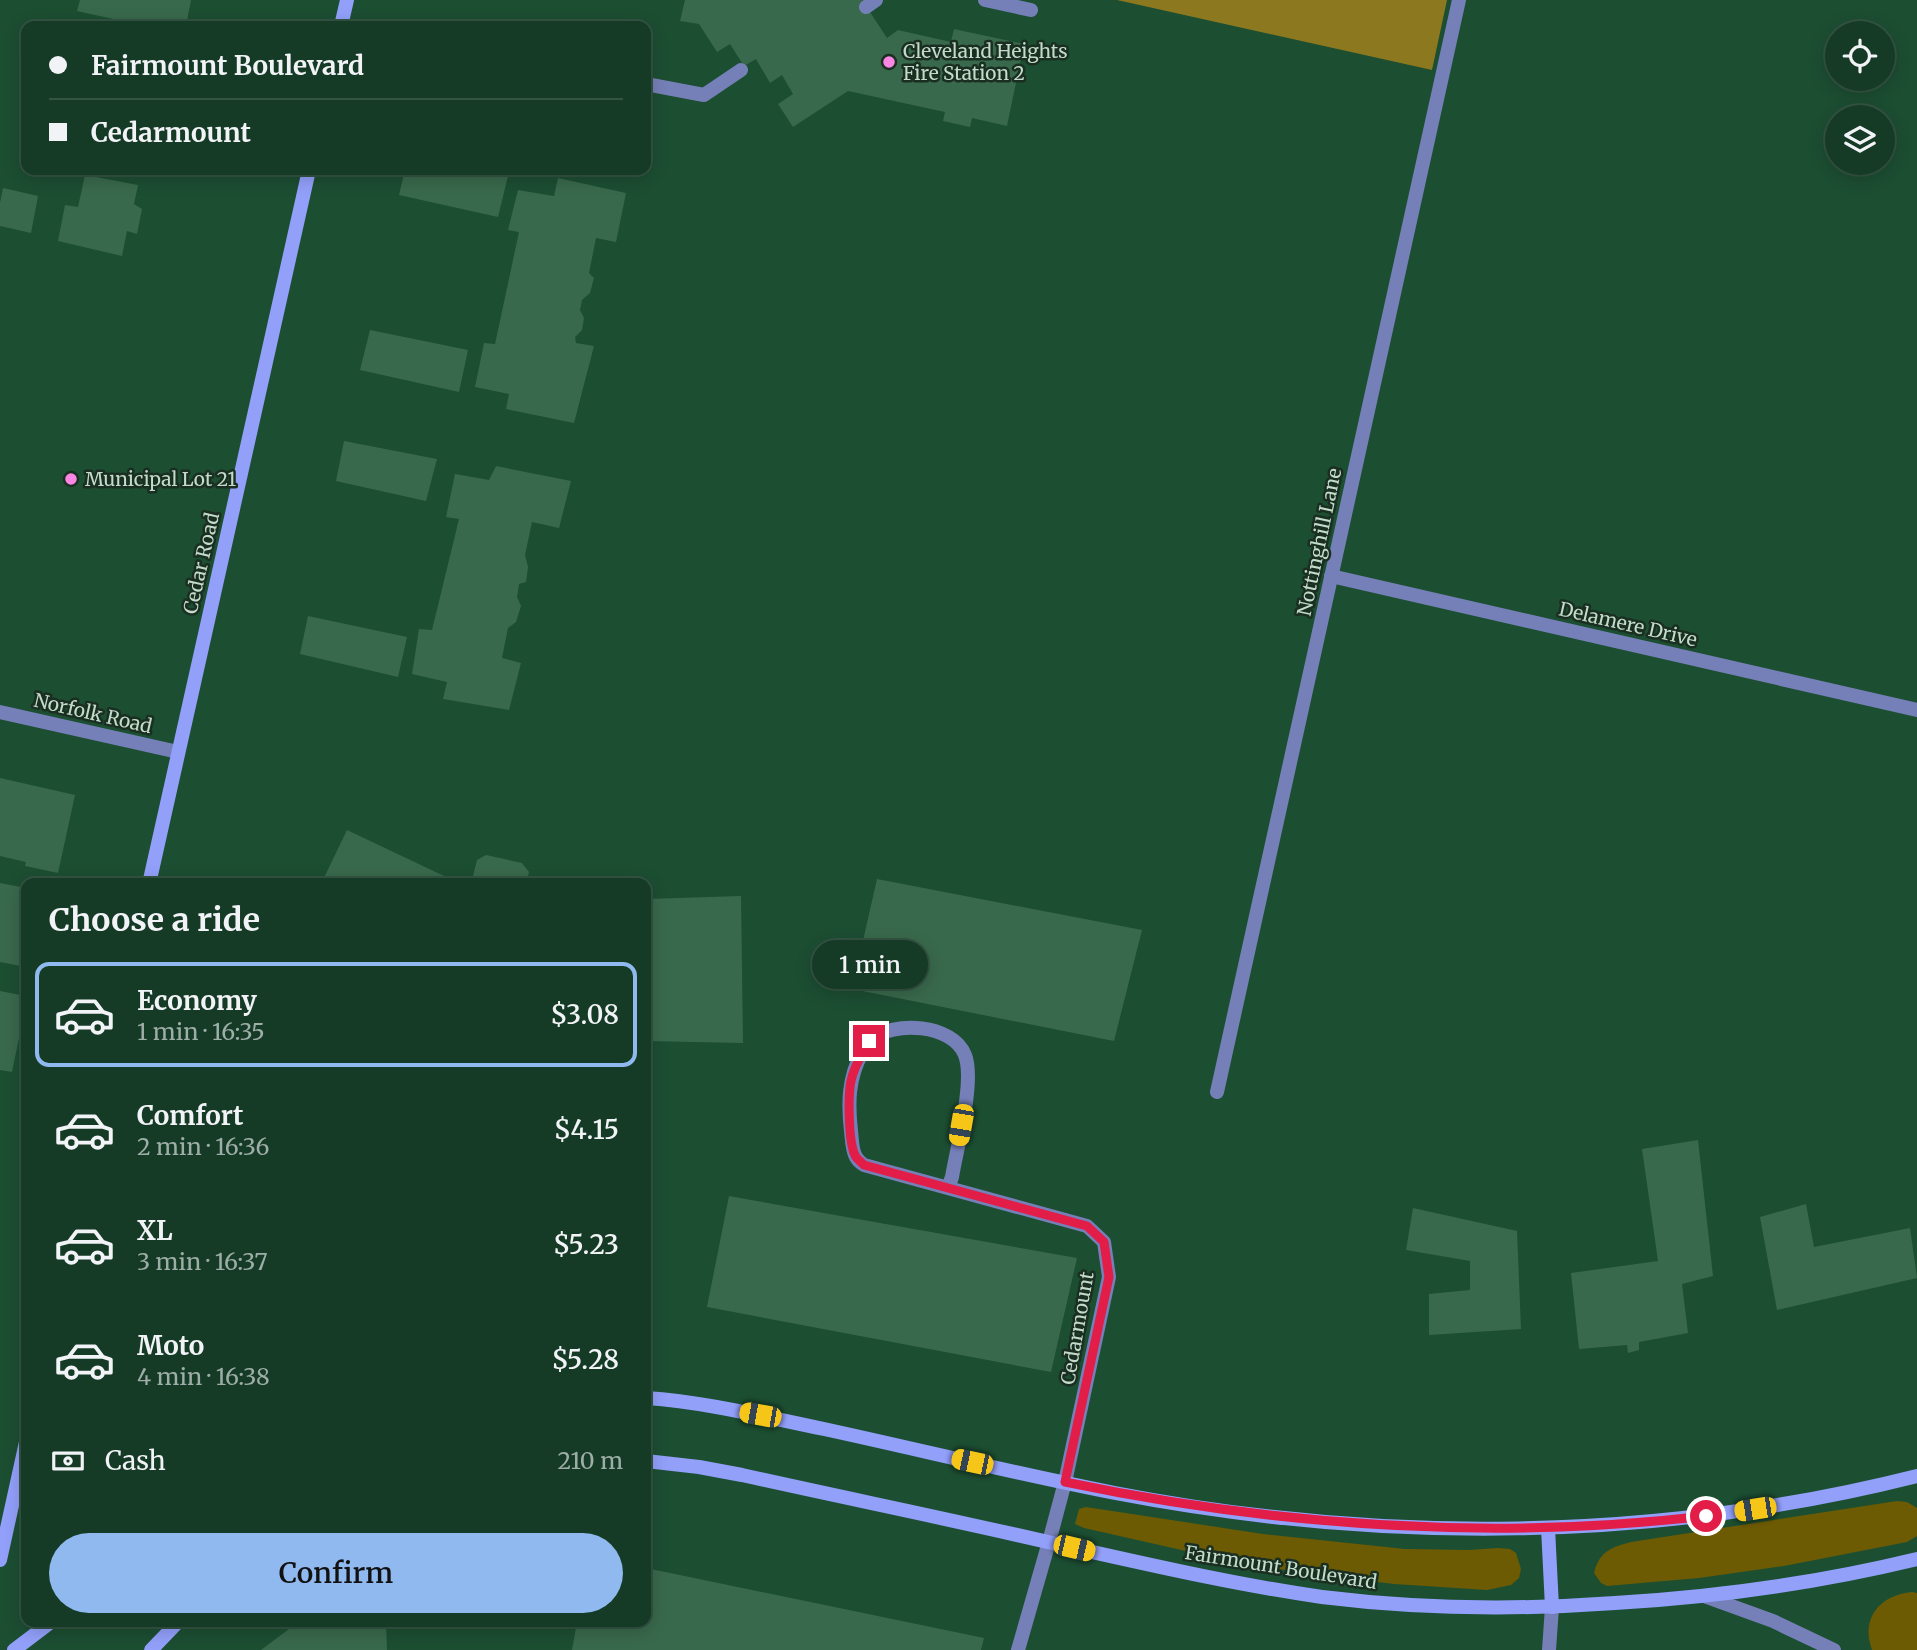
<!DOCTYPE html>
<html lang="en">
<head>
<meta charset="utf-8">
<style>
  :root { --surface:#153a26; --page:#1e412e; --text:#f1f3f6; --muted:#9dada7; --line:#345443; --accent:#90b9f0 }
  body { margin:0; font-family:Merriweather,serif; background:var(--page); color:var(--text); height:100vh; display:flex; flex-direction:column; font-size:26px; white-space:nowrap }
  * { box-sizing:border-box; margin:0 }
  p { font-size:23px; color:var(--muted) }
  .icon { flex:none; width:38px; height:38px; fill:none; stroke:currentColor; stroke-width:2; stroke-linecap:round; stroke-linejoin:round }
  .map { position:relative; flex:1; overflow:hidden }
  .details { position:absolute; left:21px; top:878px; width:630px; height:749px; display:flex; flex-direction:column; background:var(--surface); border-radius:14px; box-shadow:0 4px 18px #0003,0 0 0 2px var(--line) }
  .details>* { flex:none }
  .guide { position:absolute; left:21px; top:21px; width:630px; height:154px; border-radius:14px; box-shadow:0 4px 18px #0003,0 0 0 2px var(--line); display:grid; align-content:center; height:154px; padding:0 28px; background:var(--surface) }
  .controls { position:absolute; left:1825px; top:21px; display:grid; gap:14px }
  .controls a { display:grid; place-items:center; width:70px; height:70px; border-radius:50%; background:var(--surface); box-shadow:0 4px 18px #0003,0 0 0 2px var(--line); font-size:35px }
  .end { position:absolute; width:32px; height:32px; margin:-16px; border:9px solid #e11d48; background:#fff; box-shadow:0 0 0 4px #fff }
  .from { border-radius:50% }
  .bubble { position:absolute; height:49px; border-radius:24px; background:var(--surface); box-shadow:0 4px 18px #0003,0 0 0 2px var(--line); font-size:23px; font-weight:600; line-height:49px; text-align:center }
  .car { position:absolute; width:21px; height:42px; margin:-21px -10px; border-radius:9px; box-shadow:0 0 5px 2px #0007; background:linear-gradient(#f5c518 24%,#345 0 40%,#f5c518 0 76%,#345 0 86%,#f5c518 0) }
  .guide b { display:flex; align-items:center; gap:24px; height:66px; font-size:26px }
  .guide b+b { border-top:2px solid var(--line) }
  .guide i { width:18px; height:18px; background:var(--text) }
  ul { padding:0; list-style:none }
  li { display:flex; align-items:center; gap:21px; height:105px; margin:0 14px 10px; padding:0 14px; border:4px solid transparent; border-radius:14px }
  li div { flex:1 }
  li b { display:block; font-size:26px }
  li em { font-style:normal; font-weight:600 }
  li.on { border-color:var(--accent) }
  li>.icon { width:63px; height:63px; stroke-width:1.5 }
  h2 { padding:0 28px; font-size:32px; line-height:84px }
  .pay { display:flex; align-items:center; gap:18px; height:77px; padding:0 28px; font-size:26px }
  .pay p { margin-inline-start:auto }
  .cta { display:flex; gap:14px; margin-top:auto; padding:14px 28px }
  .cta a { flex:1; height:80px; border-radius:42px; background:var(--accent); color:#111; font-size:28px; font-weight:600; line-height:80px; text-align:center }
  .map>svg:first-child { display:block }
  .green { fill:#6d5b03 }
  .forest { fill:#8c781f }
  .building { fill:#39694c }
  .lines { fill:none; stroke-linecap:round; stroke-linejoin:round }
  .lane { stroke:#7680b8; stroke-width:14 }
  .street { stroke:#7680b8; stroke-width:14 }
  .secondary { stroke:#92a0fa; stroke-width:14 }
  .route { stroke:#e11d48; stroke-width:9 }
  .poi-dot { fill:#fc86e3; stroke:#1a2e21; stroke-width:2.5 }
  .labels { text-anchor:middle; stroke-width:5; stroke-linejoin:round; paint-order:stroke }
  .poi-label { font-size:19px; fill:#c2dbca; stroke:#1a2e21; text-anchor:start }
  .street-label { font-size:19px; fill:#c2dbca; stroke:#1a2e21 }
</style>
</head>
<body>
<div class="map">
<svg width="1917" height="1650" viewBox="0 0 1917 1650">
  <rect width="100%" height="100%" fill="#1c4e32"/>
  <g class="green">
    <path d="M1897,1501L1907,1502L1917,1508V1536L1907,1542L1784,1566L1699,1578L1607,1586L1601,1583L1594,1573C1599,1552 1611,1547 1631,1542Z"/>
    <polygon points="1086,1507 1263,1534 1405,1549 1469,1550 1498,1548 1510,1549 1516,1553 1521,1569 1519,1578 1511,1585 1487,1590 1394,1584 1302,1573 1217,1558 1084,1528 1075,1524 1079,1509"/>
    <path d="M1912,1592L1917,1593V1650H1872C1860,1618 1880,1595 1912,1592Z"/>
  </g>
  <polygon class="forest" points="1117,0 1447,0 1432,70"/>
  <g class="building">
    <polygon points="80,0 191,0 186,26 145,26 77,11"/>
    <polygon points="685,0 862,0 887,38 898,30 951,42 954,29 1024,44 1007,126 972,118 970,127 943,121 945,112 848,91 793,127 778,104 793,94 782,75 770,83 756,59 744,66 730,44 717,52 699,24 680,21"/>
    <polygon points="405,170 477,170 508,176 498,217 399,195"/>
    <polygon points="85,175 138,185 134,204 142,209 137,234 127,231 122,256 58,241 65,205 78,207"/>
    <polygon points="558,178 626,193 616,242 596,238 589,273 594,278 590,293 582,300 580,310 584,318 582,330 575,337 576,343 594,346 574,423 506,409 509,394 475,387 484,343 495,344 519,232 508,230 518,190 554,196"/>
    <polygon points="3,188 38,196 31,233 0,226 0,203"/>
    <polygon points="370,330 468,350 459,392 360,370"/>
    <polygon points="344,441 437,459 426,501 336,481"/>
    <polygon points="496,466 571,481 559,528 532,522 525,555 528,567 526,582 519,584 517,597 521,606 516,622 508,628 502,658 521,663 509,710 443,699 447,682 412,674 419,629 432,630 459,519 446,517 455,474 489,480"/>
    <polygon points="308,616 407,637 398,677 300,654"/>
    <polygon points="0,778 75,795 58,873 25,866 26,862 0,856"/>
    <polygon points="347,830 461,884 321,884"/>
    <polygon points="486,855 522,863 529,872 526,884 471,884 477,860"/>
    <polygon points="877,879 1142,930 1114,1041 852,989"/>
    <polygon points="0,883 26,888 26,967 0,962"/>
    <polygon points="741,896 743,1043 646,1041 646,899"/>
    <polygon points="0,991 26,996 26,1004 12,1072 0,1070"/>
    <polygon points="1698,1140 1713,1276 1682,1284 1688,1333 1639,1342 1639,1350 1628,1353 1627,1345 1579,1349 1571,1273 1658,1261 1642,1149"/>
    <polygon points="729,1196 1077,1258 1051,1372 707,1307"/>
    <polygon points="1806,1204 1814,1247 1910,1228 1917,1278 1777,1310 1760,1217"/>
    <polygon points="1413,1208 1517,1231 1521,1329 1429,1335 1429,1294 1470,1290 1470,1261 1406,1250"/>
    <polygon points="646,1568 984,1638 981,1650 572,1650 577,1622 646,1622"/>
    <polygon points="297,1623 325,1628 354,1628 386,1623 387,1650 261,1650"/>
  </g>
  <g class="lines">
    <g class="lane">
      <polyline points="985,0 1031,10"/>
      <polyline points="866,7 876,0"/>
      <polyline points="646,84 704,95 741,70"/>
      <polyline points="1217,1092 1459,0"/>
      <polyline points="1018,1650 1049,1542"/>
      <polyline points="1549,1650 1552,1607"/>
    </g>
    <g class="street">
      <polyline points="1331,576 1917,710"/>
      <polyline points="0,712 178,752"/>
      <path d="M948,1188L952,1177C957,1147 975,1081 965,1055C953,1024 893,1020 871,1040C867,1043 864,1049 862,1053C848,1078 848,1104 851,1131C852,1139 852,1151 856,1157C858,1161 861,1163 864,1165L1087,1226L1104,1242L1109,1277L1065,1482L1049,1542"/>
      <polyline points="1704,1596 1773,1621 1834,1650"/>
    </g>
    <g class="secondary">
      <polyline points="341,26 347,0"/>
      <polyline points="149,884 309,170"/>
      <path d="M646,1398C706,1402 765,1417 824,1429C921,1450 1017,1474 1115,1493C1380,1544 1655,1542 1917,1476"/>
      <path d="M646,1461L699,1467L742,1475C845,1498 949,1519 1052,1543C1142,1563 1231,1584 1322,1597C1419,1609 1518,1610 1615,1603C1717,1597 1818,1583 1917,1559"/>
      <polyline points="1548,1528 1552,1607"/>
      <polyline points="0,1560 26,1442"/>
      <polyline points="14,1650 51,1622"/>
      <polyline points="151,1650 178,1622"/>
    </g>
  </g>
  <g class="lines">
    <path class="route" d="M869,1041C862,1054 854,1066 851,1081C848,1095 848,1145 856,1157C858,1160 861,1162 864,1165L1087,1226L1104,1242L1109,1277L1065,1482C1276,1526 1492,1541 1706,1516"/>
  </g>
  <g class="poi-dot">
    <circle cx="889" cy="62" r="7"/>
    <circle cx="71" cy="479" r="7"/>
  </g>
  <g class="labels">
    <g class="poi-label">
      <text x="903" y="58">Cleveland Heights<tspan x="903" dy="22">Fire Station 2</tspan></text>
      <text x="85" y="486">Municipal Lot 21</text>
    </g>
    <g class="street-label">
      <text transform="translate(1319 542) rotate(-78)" y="7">Nottinghill Lane</text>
      <text transform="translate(201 563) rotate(-77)" y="7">Cedar Road</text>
      <text transform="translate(1628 624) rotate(13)" y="7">Delamere Drive</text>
      <text transform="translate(93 713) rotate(13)" y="7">Norfolk Road</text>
      <text transform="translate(1077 1328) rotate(-80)" y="7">Cedarmount</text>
      <text transform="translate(1281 1567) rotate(9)" y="7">Fairmount Boulevard</text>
    </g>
  </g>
</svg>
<div class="controls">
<a><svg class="icon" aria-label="locate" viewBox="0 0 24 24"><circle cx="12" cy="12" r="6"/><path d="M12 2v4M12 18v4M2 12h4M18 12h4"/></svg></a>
<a><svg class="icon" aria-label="layers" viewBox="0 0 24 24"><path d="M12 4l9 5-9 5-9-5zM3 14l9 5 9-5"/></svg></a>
</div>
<i class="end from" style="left:1706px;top:1516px"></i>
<i class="end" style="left:869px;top:1041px"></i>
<div class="bubble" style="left:812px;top:940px;width:116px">1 min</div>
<i class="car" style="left:961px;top:1125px;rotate:190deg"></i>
<i class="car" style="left:760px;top:1415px;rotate:280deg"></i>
<i class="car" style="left:972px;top:1462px;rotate:282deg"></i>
<i class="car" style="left:1755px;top:1509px;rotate:261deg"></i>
<i class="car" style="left:1074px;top:1548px;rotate:103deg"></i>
<div class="guide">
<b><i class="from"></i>Fairmount Boulevard</b>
<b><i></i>Cedarmount</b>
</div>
<section class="details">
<h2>Choose a ride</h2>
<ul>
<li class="on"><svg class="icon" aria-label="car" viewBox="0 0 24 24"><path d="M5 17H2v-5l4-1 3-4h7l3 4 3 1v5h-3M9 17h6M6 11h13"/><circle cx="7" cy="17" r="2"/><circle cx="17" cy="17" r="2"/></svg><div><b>Economy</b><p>1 min · 16:35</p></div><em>$3.08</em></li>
<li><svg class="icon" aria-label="car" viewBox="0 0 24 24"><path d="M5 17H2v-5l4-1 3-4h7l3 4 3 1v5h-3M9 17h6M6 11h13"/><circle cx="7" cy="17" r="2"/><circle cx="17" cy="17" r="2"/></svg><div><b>Comfort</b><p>2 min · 16:36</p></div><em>$4.15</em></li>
<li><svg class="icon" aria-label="car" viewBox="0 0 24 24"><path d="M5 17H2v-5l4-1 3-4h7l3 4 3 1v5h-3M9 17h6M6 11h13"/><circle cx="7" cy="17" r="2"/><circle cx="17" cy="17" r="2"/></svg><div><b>XL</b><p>3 min · 16:37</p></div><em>$5.23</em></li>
<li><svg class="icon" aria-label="car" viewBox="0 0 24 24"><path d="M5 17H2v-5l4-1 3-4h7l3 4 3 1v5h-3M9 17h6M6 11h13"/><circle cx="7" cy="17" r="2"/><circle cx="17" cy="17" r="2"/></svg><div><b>Moto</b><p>4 min · 16:38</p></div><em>$5.28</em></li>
</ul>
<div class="pay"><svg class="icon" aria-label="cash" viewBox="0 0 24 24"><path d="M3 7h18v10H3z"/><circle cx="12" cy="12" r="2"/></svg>Cash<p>210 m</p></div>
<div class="cta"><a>Confirm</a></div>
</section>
</div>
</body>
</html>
